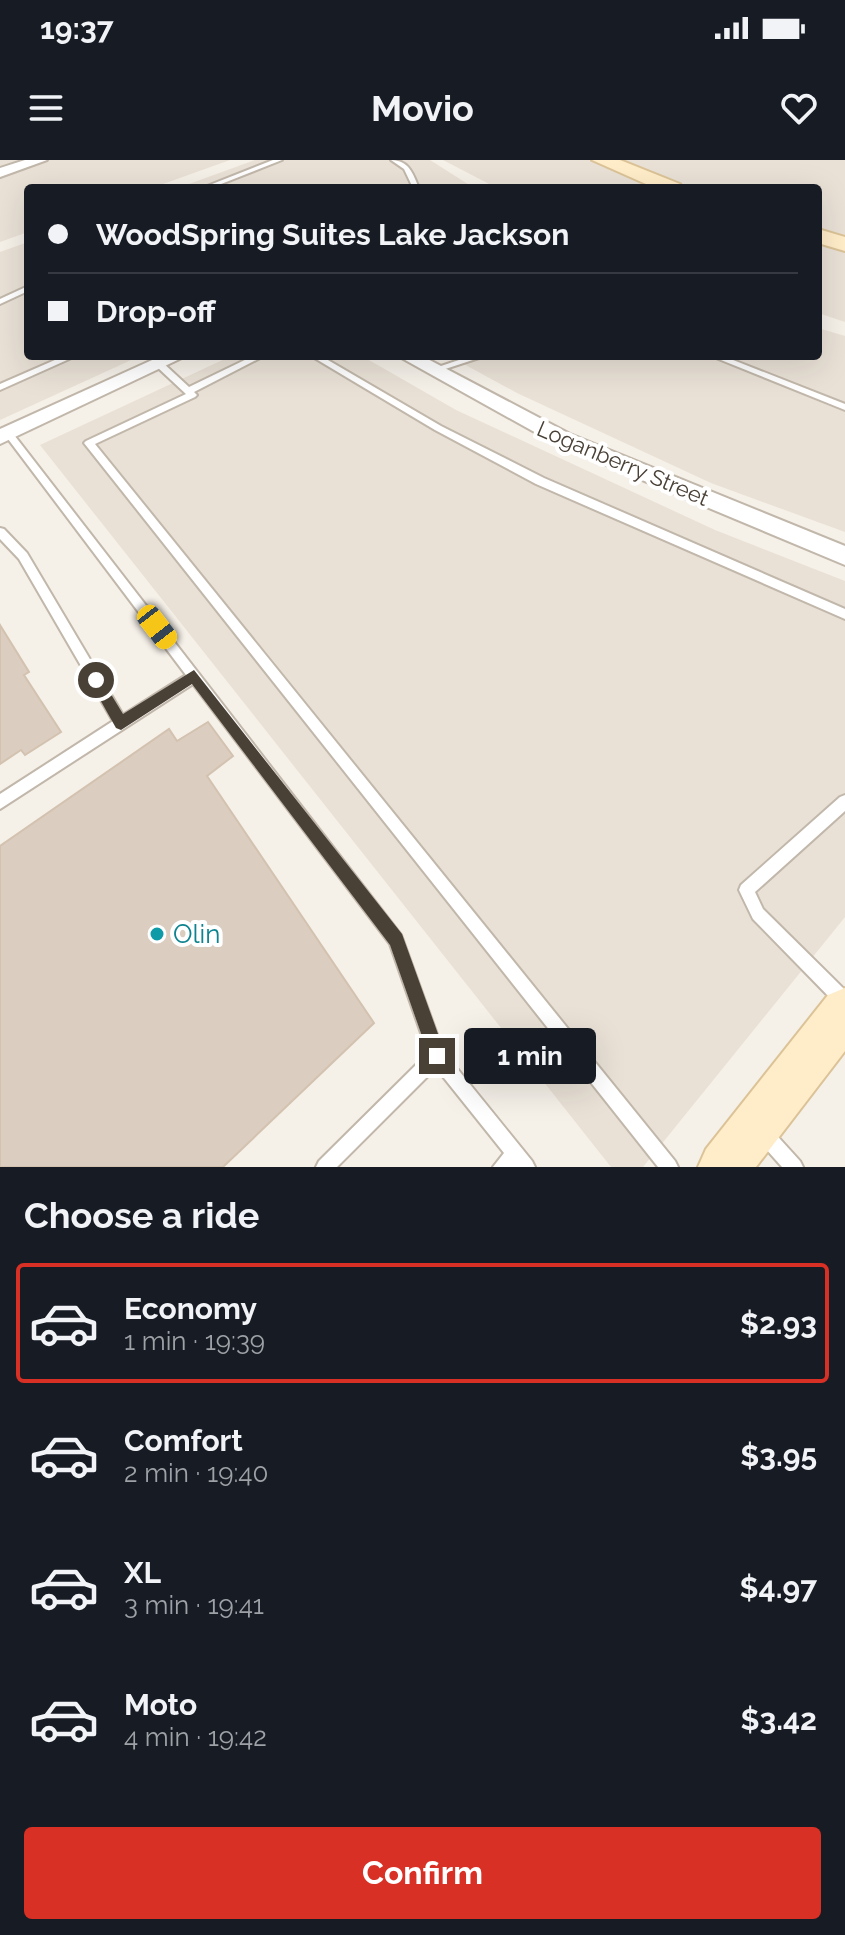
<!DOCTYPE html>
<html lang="en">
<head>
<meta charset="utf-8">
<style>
  :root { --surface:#171b24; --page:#242831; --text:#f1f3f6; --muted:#9ea1a6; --line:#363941; --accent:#d93025 }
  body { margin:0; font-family:Raleway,sans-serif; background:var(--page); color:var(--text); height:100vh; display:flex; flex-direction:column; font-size:30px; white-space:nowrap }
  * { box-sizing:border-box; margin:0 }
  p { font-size:26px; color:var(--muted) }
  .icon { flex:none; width:44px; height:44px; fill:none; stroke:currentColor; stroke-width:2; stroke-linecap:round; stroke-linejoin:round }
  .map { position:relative; height:1007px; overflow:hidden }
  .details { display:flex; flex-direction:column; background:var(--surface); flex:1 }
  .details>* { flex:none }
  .banner { position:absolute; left:24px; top:24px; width:798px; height:176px; border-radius:8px; box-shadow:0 8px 32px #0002; display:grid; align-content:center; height:176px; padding:0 24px; background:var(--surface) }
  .end { position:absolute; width:36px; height:36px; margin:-18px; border:10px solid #494036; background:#fff; box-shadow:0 0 0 4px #fff }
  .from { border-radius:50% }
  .bubble { position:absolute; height:56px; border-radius:8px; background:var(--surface); box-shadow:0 8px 32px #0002; font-size:26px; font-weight:700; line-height:56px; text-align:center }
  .car { position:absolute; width:24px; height:48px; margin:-24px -12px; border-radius:10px; box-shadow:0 0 6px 2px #0007; background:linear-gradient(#f5c518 24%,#345 0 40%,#f5c518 0 76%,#345 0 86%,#f5c518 0) }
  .banner b { display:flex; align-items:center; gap:28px; height:76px; font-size:30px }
  .banner b+b { border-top:2px solid var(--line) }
  .banner i { width:20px; height:20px; background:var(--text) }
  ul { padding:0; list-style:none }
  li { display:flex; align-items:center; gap:24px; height:120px; margin:0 16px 12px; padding:0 8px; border:4px solid transparent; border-radius:8px }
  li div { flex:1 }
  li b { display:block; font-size:30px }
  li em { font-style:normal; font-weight:700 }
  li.selected { border-color:var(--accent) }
  li>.icon { width:72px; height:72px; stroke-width:1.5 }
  h2 { padding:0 24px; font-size:36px; line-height:96px }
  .primary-button { display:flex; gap:16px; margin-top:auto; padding:16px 24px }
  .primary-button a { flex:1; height:92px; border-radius:8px; background:var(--accent); color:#fff; font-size:32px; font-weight:700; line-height:92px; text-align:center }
  .status { display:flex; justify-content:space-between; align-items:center; height:56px; padding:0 40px; background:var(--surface); direction:ltr }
  .status svg { height:22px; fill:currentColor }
  header { display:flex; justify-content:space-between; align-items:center; height:104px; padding:0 24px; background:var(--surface); font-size:36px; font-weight:700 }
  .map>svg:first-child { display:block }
  .residential { fill:#e9e1d6 }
  .building { fill:#dbcdc0; stroke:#d3c2af; stroke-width:2 }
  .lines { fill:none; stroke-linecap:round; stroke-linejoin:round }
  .lane-casing { stroke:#c1b7aa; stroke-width:4 }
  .street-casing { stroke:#c1b7aa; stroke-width:4 }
  .secondary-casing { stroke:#dbc397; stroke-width:4 }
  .lane { fill:#fff; fill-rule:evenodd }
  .street { fill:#fff; fill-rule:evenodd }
  .secondary { fill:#ffecc8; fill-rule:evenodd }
  .route { fill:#494036 }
  .culture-dot { fill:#0f9aa8; stroke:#fff; stroke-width:3 }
  .labels { text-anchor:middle; stroke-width:8; stroke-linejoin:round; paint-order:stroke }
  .street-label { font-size:22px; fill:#494036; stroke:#fff }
  .near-culture-label { font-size:26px; fill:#0d838f; stroke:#fff; text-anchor:start }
</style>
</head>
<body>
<div class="status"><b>19:37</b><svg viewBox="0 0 49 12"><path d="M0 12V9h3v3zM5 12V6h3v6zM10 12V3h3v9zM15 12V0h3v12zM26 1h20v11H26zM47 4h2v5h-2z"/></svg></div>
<header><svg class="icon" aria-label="menu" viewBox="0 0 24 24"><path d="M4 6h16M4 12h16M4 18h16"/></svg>Movio<svg class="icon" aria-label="heart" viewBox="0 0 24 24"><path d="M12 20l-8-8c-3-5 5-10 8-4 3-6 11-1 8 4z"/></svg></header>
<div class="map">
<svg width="845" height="1007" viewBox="0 0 845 1007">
  <rect width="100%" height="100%" fill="#f5f0e8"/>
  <g class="residential">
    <polygon points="0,0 230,0 152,28 28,28 28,72 0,82"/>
    <polygon points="255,0 430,0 474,28 178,28"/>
    <polygon points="443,0 845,0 845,162 818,153 818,28 497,28"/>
    <polygon points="28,82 28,196 140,196 0,260 0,92"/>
    <polygon points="818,168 845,176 845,372 711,323 517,233 449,196 818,196"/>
    <polygon points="231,196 362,196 456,250 715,370 845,421 845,757 643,1007 611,1007 40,285"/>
  </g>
  <g class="building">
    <polygon points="0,465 29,512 24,515 61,572 25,595 21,590 0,604"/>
    <polygon points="208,562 233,596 207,616 374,863 223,1007 0,1007 0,686 169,569 177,581"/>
  </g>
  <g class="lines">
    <defs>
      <g id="lane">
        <polygon points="273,0 282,0 211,28 202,28"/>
        <path d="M391,0C409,0 413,14 419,28H413L404,9Z"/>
        <polygon points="28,126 28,131 0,144 0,139"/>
        <polygon points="64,196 76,196 0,230 0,224"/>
        <polygon points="253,196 264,196 194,232 197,235 195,237 95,284 675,1001 678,1007 658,1007 84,283 86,281 186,234 156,206 156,202 162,202 189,227"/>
        <polygon points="311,196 321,196 441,266 544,318 845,449 845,459 536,324 435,270"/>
        <polygon points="471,196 485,196 433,213 429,210"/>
        <polygon points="711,196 723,196 845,244 845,250"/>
        <polygon points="8,270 11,271 401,775 443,891 532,1001 535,1007 493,1007 504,993 436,908 337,1007 316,1007 319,1001 428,893 390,784 193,524 0,649 0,634 113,561 19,399 0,379 0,368 4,369 27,393 123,555 186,515 5,275 5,271"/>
        <polygon points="845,635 845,651 755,732 763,749 845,830 845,849 839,847 753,759 739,730 741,725 840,637"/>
        <polygon points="764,965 770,968 800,1001 803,1007 782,1007 758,980 755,974 758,968"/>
      </g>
      <g id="street">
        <polygon points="25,0 47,0 0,17 0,8"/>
        <polygon points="161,196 186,196 0,284 0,269"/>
        <polygon points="398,196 422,196 570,274 845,386 845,405 556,284"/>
      </g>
      <g id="secondary">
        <polygon points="592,0 620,0 680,24 683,28 655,28"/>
        <polygon points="818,69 845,77 845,91 818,83"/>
        <polygon points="845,828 845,891 756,1007 698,1007 706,989 828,835"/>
      </g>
    </defs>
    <use href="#lane" class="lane-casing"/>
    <use href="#street" class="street-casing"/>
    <use href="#secondary" class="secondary-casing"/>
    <use href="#lane" class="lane"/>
    <use href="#street" class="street"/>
    <use href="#secondary" class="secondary"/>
  </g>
  <polygon class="route" points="194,510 402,774 446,896 443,902 431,902 390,785 192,524 121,570 116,568 89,520 91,516 100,516 123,554"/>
  <circle class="culture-dot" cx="157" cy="774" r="8"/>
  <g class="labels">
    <g class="street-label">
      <text transform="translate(623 303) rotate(23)" y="8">Loganberry Street</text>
    </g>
    <g class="near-culture-label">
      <text x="173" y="783">Olin</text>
    </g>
  </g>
</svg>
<i class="end from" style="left:96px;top:520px"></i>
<i class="end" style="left:437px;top:896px"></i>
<div class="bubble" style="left:464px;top:868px;width:132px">1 min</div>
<i class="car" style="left:157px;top:467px;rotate:142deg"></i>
<div class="banner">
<b><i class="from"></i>WoodSpring Suites Lake Jackson</b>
<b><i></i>Drop-off</b>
</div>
</div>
<section class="details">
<h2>Choose a ride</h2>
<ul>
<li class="selected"><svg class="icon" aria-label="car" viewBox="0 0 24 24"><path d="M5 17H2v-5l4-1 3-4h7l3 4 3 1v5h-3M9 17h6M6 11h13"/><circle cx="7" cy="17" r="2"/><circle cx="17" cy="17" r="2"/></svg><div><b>Economy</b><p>1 min · 19:39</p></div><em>$2.93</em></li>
<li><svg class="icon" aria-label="car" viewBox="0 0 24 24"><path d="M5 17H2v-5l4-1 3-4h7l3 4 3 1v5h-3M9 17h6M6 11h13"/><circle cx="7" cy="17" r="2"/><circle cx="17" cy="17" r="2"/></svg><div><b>Comfort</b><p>2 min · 19:40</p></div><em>$3.95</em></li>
<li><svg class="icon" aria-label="car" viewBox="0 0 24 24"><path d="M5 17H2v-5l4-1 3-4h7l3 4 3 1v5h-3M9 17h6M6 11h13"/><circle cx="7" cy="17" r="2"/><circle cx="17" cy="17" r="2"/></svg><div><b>XL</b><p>3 min · 19:41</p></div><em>$4.97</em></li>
<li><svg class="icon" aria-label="car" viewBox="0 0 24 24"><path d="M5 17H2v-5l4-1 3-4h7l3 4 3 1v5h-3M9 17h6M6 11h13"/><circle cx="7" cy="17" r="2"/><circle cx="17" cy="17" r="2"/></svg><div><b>Moto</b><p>4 min · 19:42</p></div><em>$3.42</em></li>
</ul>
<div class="primary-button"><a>Confirm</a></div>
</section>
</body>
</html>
